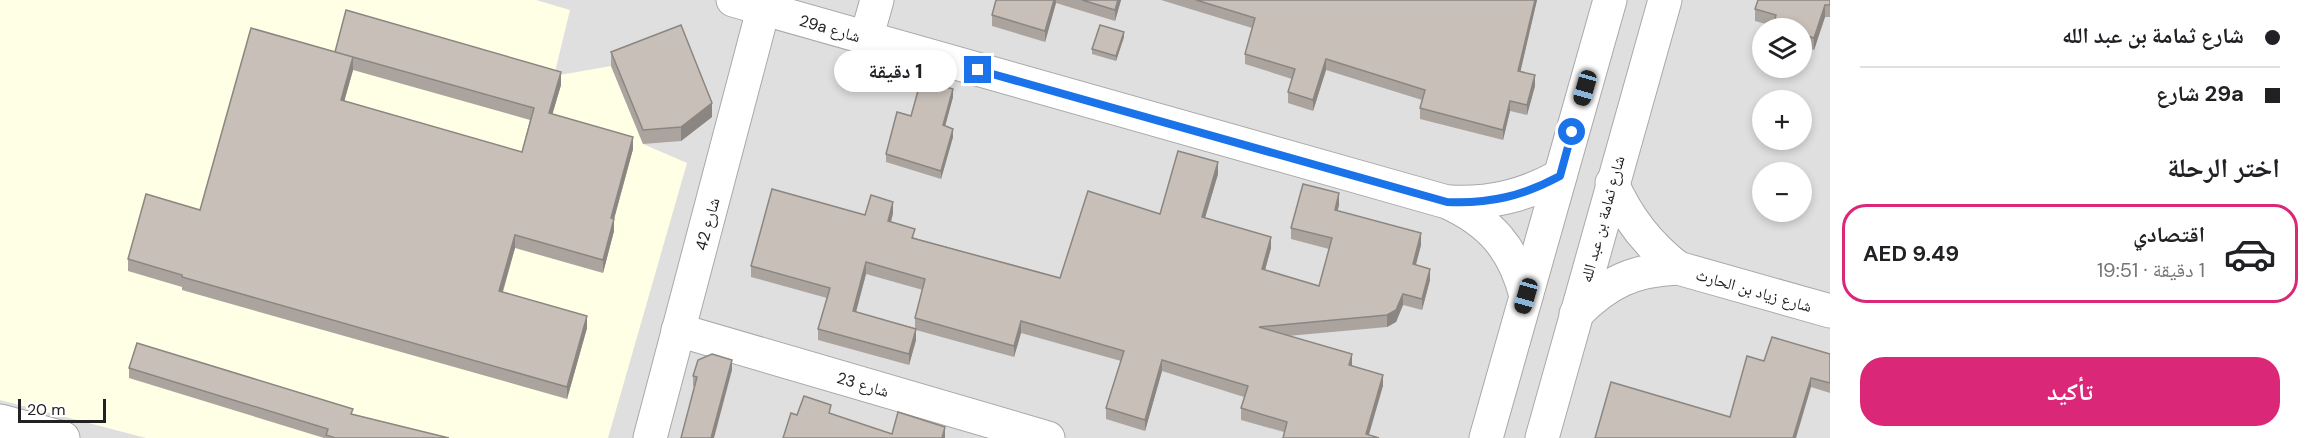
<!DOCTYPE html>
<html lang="ar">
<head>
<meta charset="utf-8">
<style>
  :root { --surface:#fff; --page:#f6f6f6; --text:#202124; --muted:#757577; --line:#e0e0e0; --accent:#db2777 }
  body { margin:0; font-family:"DM Sans","Noto Naskh Arabic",sans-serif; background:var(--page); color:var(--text); direction:rtl; height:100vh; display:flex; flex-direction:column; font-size:22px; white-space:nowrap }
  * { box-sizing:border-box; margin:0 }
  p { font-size:20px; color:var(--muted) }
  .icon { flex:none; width:33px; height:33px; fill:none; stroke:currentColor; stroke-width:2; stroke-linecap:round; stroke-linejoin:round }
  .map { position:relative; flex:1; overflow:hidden; direction:ltr }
  .panel { display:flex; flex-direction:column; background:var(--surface); width:480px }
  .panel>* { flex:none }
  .top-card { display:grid; align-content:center; height:132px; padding:0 30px; background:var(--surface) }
  .tools { position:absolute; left:1752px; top:18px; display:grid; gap:12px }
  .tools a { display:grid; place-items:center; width:60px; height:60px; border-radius:50%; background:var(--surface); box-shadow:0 3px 9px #0003; font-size:30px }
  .scale { position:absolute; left:18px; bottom:15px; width:88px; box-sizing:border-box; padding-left:6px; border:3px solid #222; border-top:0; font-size:16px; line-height:21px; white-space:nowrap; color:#222; -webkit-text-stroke:4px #fff; paint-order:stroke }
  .end { position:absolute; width:27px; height:27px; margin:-14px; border:8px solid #1a73e8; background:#fff; box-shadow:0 0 0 3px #fff }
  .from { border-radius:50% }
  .bubble { position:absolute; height:42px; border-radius:21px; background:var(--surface); box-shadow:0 3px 9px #0003; font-size:20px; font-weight:700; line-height:42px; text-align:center; direction:rtl }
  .car { position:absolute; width:18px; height:36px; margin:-18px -9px; border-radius:8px; box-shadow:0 0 4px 2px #0007; background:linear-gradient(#222 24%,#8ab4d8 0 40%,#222 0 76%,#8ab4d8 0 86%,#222 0) }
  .top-card b { display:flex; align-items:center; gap:21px; height:57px; font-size:22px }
  .top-card b+b { border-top:2px solid var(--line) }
  .top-card i { width:15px; height:15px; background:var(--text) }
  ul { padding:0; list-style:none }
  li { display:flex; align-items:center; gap:18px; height:99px; margin:0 12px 9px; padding:0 18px; border:3px solid var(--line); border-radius:24px }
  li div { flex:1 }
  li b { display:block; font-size:22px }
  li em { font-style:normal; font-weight:700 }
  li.current { border-color:var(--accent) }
  li>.icon { width:54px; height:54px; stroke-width:1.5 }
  h2 { padding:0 30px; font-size:27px; line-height:72px }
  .action { display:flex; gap:12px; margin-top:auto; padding:12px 30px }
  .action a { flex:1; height:69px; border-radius:24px; background:var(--accent); color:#fff; font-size:24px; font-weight:700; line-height:69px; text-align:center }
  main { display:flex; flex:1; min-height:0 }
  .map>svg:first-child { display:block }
  .residential { fill:#e0dfdf; fill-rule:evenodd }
  .education { fill:#ffffe5 }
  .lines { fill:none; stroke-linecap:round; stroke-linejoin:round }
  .minor-casing { stroke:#a9a9a9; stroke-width:35 }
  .minor { stroke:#fff; stroke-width:33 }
  .wall { fill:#aba49e; fill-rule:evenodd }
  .shaded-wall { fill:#8b8681 }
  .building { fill:#c7bfb8; stroke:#8b8681; stroke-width:1.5 }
  .route { stroke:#1a73e8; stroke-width:8 }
  .labels { text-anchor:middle; stroke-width:6; stroke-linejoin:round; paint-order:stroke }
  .street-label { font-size:16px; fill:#222; stroke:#fff }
</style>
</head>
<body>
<main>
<section class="panel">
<div class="top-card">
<b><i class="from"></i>شارع ثمامة بن عبد الله</b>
<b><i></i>29a شارع</b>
</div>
<h2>اختر الرحلة</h2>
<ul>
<li class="current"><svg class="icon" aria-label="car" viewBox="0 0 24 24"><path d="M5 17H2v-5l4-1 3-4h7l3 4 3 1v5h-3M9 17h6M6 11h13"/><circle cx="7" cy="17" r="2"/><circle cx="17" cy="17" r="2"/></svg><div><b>اقتصادي</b><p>1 دقيقة · 19:51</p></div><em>AED 9.49</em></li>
</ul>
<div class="action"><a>تأكيد</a></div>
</section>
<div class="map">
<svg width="1830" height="438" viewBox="0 0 1830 438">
  <rect width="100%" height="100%" fill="#f2efe9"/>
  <path class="residential" d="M0,0H1830V438H0ZM1762,28H1802V68H1762ZM1762,100H1802V140H1762ZM1762,172H1802V212H1762Z"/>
  <polygon class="education" points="0,0 536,0 570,10 554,76 611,66 643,144 687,163 608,438 146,438 0,400"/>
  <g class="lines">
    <defs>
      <g id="minor">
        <path d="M733,0L1447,202C1491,222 1514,249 1526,296"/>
        <polyline points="866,39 877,0"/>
        <path d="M1612,183C1627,218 1648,245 1678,268"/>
        <path d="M1450,202C1490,204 1524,196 1560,176"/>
        <path d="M1576,314C1608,282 1633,270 1678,268L1830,311"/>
        <polyline points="678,330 1048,438"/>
        <polyline points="0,421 63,438"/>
        <polyline points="650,438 763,10"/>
        <polyline points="1486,438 1610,0"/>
        <polyline points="1542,438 1665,0"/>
      </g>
    </defs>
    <use href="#minor" class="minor-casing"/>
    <use href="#minor" class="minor"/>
  </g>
  <g class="wall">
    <polygon points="996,0 1121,0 1115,21 1056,3 1045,42 992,26 992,15"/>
    <polygon points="1161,0 1537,0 1520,72 1535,86 1527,115 1510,111 1503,140 1420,119 1420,108 1422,100 1326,70 1313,111 1288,103 1288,92 1292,79 1245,64 1245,54 1252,28"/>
    <polygon points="1830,0 1830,17 1825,17 1814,50 1802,46 1802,28 1773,28 1773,26 1755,21 1755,9"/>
    <polygon points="1124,37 1116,61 1092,54 1092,49"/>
    <path d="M335,52L561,85L552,114L633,149L614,219V231L603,273L515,248L503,292L587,328L567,399L182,290V287L128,271V259L200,210ZM353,70L530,120L522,152L344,101Z"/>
    <polygon points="611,52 712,117 681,141 643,144 611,66"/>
    <polygon points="953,97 945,126 953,137 941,179 886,162 886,154 911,116"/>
    <path d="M1218,174L1205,218L1271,248L1265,270L1319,286L1329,249L1291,239V228L1339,205L1337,211L1421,245L1416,265L1430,280L1422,310L1403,305L1396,322L1387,327L1288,336L1352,366L1383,386L1284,432L1241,420V408L1244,397L1162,371L1145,431L1106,419V408L1121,361L1021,333L1014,357L916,330V340L909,365L818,340V329L827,298L751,277V266L865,215L893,213L891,222L915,238L1060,278L1160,214ZM866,274L923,290L915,318V328L856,312Z"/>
    <polygon points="1830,354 1830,393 1811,387 1730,417 1764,361"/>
    <polygon points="129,368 353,414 449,438 324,438 129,378"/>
    <polygon points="732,370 695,387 693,386 693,376"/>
  </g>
  <g class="shaded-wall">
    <polygon points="1054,0 1056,0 1056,3 1045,42 1045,31"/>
    <polygon points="1118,0 1121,0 1115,21 1115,10"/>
    <polygon points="1535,0 1537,0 1518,82 1518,71"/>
    <polygon points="1825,5 1825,17 1814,50 1814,38"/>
    <polygon points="1124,32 1124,37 1116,61 1116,56"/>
    <polygon points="353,57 353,70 341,113 341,100"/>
    <polygon points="1326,59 1326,70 1313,111 1313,100"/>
    <polygon points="561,72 561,85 549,126 549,113"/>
    <polygon points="1535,75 1535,86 1527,115 1527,105"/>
    <polygon points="953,89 953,97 943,134 943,125"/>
    <polygon points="1510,101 1510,111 1503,140 1503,130"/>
    <polygon points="712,103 712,117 681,141 681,127"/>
    <polygon points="953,129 953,137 941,179 941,171"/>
    <polygon points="633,137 633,149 611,230 611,218"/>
    <polygon points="1218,162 1218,174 1202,228 1202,217"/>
    <polygon points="1339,193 1339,205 1335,222 1335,210"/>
    <polygon points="893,202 893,213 888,233 888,221"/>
    <polygon points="614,219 614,231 603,273 603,260"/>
    <polygon points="1421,233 1421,245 1413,275 1413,264"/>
    <polygon points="515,235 515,248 499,303 499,291"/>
    <polygon points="1271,237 1271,248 1262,281 1262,269"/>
    <polygon points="866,262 866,274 853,323 853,311"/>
    <polygon points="1430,269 1430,280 1422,310 1422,299"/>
    <polygon points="1403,294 1403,305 1396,322 1387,327 1387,315"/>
    <polygon points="587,316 587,328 567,399 567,387"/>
    <polygon points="1021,321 1021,333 1014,357 1014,346"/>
    <polygon points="916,329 916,340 909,365 909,354"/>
    <polygon points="1352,354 1352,365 1349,377 1349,365"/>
    <polygon points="732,360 732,370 714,438 711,438"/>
    <polygon points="1162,360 1162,371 1145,431 1145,420"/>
    <polygon points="1383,375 1383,386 1368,438 1366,434"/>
    <polygon points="1811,378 1811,387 1796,438 1793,438"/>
    <polygon points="945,427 945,438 942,438"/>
  </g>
  <g class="building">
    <polygon points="996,0 1054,0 1045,31 992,15"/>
    <polygon points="1082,0 1118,0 1115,10"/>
    <polygon points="1196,0 1535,0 1518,71 1535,75 1527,105 1510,101 1503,130 1420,108 1425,90 1326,59 1313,100 1288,92 1295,69 1245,54 1255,18"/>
    <polygon points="1758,0 1830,0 1830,5 1825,5 1814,38 1802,34 1802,28 1783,28 1773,26 1776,15 1755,9"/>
    <polygon points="346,10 561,72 549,113 633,137 611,218 614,219 603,260 515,235 499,291 587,316 567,387 182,277 182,275 128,259 146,194 200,210 251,28 353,57 341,100 522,152 534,108 335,52"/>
    <polygon points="681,25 712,103 681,127 643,130 611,52"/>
    <polygon points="1100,25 1124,32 1116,56 1092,49"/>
    <polygon points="921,80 953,89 943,125 953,129 941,171 886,154 897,112 911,116"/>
    <polygon points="1178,151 1218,162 1202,217 1271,237 1262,269 1319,286 1332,238 1291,228 1303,184 1339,193 1335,210 1421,233 1413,264 1430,269 1422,299 1403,294 1396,310 1387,315 1259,327 1352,354 1349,365 1383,375 1366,434 1379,438 1283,438 1287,422 1241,408 1248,386 1162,360 1145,420 1106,408 1124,351 1021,321 1014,346 915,318 925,279 866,262 853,311 916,329 909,354 818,329 830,288 751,266 772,189 865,215 871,195 893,202 888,221 915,229 912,238 1060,278 1088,191 1160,214"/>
    <polygon points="1772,337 1830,354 1830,383 1811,378 1793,438 1595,438 1611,382 1730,417 1747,356 1764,361"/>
    <polygon points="137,343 353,409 351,414 449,438 335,438 326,435 328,429 129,368"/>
    <polygon points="712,354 732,360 711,438 681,438 697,377 693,376 698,360"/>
    <polygon points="804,396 831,405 829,413 892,434 898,412 945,427 942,438 783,438 791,413 797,415"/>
  </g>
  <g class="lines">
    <path class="route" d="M978,70L1447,202C1489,204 1523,196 1560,176L1572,132"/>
  </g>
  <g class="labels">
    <g class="street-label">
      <text transform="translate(830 28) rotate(16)" y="6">29a شارع</text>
      <text transform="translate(1602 219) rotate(-75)" y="6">شارع ثمامة بن عبد الله</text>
      <text transform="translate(707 224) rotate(-75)" y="6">شارع 42</text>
      <text transform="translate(1754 290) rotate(16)" y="6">شارع زياد بن الحارث</text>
      <text transform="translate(863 384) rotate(16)" y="6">شارع 23</text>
    </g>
  </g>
</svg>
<div class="tools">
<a><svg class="icon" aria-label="layers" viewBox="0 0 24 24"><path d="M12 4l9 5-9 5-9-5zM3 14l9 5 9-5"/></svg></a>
<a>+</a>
<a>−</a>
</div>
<div class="scale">20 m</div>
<i class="end from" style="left:1572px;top:132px"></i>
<i class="end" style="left:978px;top:70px"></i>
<div class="bubble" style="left:834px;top:50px;width:123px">1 دقيقة</div>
<i class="car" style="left:1585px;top:88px;rotate:196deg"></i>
<i class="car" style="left:1526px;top:296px;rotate:196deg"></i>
</div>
</main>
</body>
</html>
